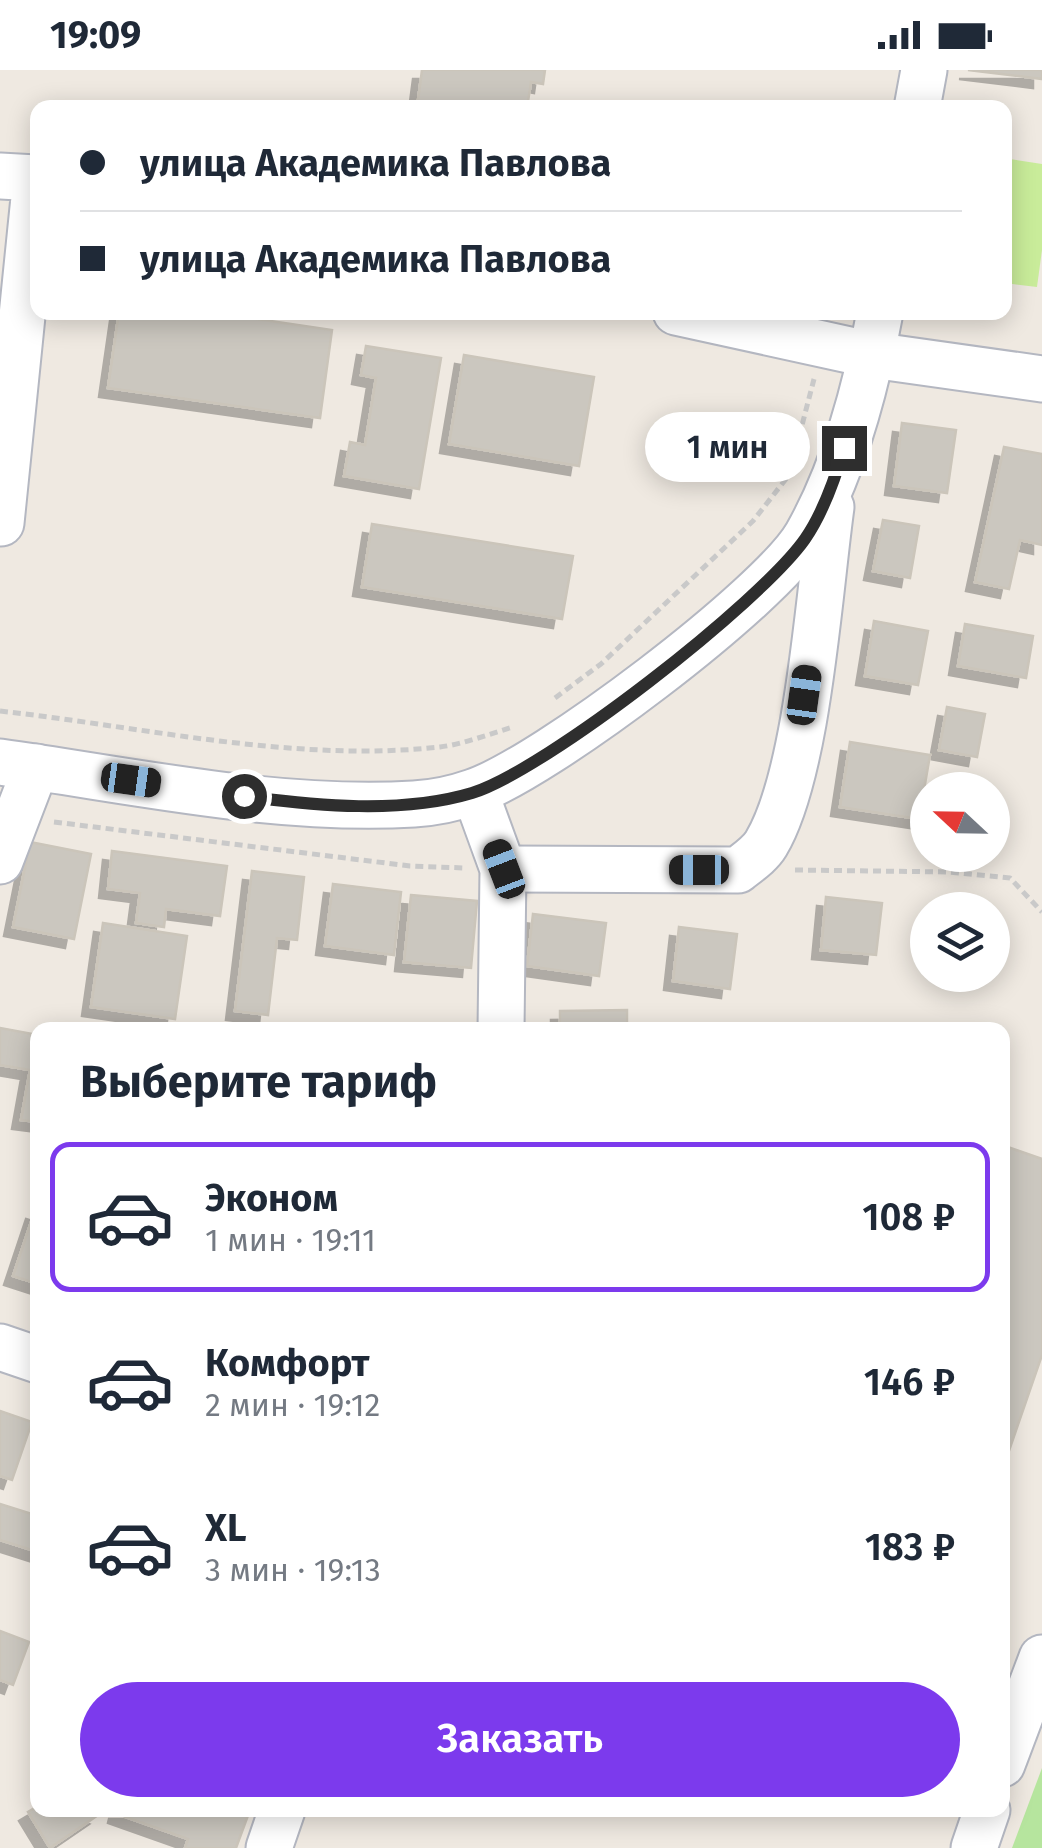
<!DOCTYPE html>
<html lang="ru">
<head>
<meta charset="utf-8">
<style>
  :root { --surface:#fff; --page:#f2f2f3; --text:#1f2937; --muted:#747a83; --line:#e0e1e3; --accent:#7c3aed }
  body { margin:0; font-family:"Fira Sans",sans-serif; background:var(--page); color:var(--text); height:100vh; display:flex; flex-direction:column; font-size:38px; white-space:nowrap }
  * { box-sizing:border-box; margin:0 }
  p { font-size:32px; color:var(--muted) }
  .icon { flex:none; width:55px; height:55px; fill:none; stroke:currentColor; stroke-width:2; stroke-linecap:round; stroke-linejoin:round }
  .map { position:relative; flex:1; overflow:hidden }
  .drawer { position:absolute; left:30px; top:952px; width:980px; height:795px; display:flex; flex-direction:column; background:var(--surface); border-radius:20px; box-shadow:0 5px 25px #0003 }
  .drawer>* { flex:none }
  .hud { position:absolute; left:30px; top:30px; width:982px; height:220px; border-radius:20px; box-shadow:0 5px 25px #0003; display:grid; align-content:center; height:220px; padding:0 50px; background:var(--surface) }
  .needle { width:65px; rotate:292deg }
  .tools { position:absolute; left:910px; top:702px; display:grid; gap:20px }
  .tools a { display:grid; place-items:center; width:100px; height:100px; border-radius:50%; background:var(--surface); box-shadow:0 5px 25px #0003; font-size:50px }
  .end { position:absolute; width:45px; height:45px; margin:-22px; border:12px solid #2e2e2e; background:#fff; box-shadow:0 0 0 5px #fff }
  .from { border-radius:50% }
  .bubble { position:absolute; height:70px; border-radius:35px; background:var(--surface); box-shadow:0 5px 25px #0003; font-size:32px; font-weight:600; line-height:70px; text-align:center }
  .car { position:absolute; width:30px; height:60px; margin:-30px -15px; border-radius:12px; box-shadow:0 0 8px 2px #0007; background:linear-gradient(#222 24%,#8ab4d8 0 40%,#222 0 76%,#8ab4d8 0 86%,#222 0) }
  .hud b { display:flex; align-items:center; gap:35px; height:95px; font-size:38px }
  .hud b+b { border-top:2px solid var(--line) }
  .hud i { width:25px; height:25px; background:var(--text) }
  ul { padding:0; list-style:none }
  li { display:flex; align-items:center; gap:30px; height:150px; margin:0 20px 15px; padding:0 30px; border:5px solid transparent; border-radius:20px }
  li div { flex:1 }
  li b { display:block; font-size:38px }
  li em { font-style:normal; font-weight:600 }
  li.current { border-color:var(--accent) }
  li>.icon { width:90px; height:90px; stroke-width:1.5 }
  h2 { padding:0 50px; font-size:45px; line-height:120px }
  .primary-button { display:flex; gap:20px; margin-top:auto; padding:20px 50px }
  .primary-button a { flex:1; height:115px; border-radius:60px; background:var(--accent); color:#fff; font-size:40px; font-weight:600; line-height:115px; text-align:center }
  .status { display:flex; justify-content:space-between; align-items:center; height:70px; padding:0 50px; background:var(--surface); direction:ltr }
  .status svg { height:28px; fill:currentColor }
  .map>svg:first-child { display:block }
  .green { fill:#b6e59e }
  .pitch { fill:#c9ec9a }
  .building { fill:#cbc7bf; stroke:#cbc5ba; stroke-width:2.5; filter:url(#shadow) }
  .lines { fill:none; stroke-linecap:round; stroke-linejoin:round }
  .minor-casing { stroke:#b4b7c1; stroke-width:49 }
  .path { stroke:#c9c9c9; stroke-width:5; stroke-dasharray:8 5; stroke-linecap:butt }
  .minor { stroke:#fff; stroke-width:45 }
  .route { stroke:#2e2e2e; stroke-width:12 }
</style>
</head>
<body>
<div class="status"><b>19:09</b><svg viewBox="0 0 49 12"><path d="M0 12V9h3v3zM5 12V6h3v6zM10 12V3h3v9zM15 12V0h3v12zM26 1h20v11H26zM47 4h2v5h-2z"/></svg></div>
<div class="map">
<svg width="1042" height="1778" viewBox="0 0 1042 1778">
  <defs>
    <filter id="shadow"><feDropShadow dx="-9" dy="9" stdDeviation="0" flood-color="#0004"/></filter>
  </defs>
  <rect width="100%" height="100%" fill="#efe9e1"/>
  <polygon class="green" points="1042,1698 1042,1778 1012,1778"/>
  <polygon class="pitch" points="1010,89 1042,94 1042,180 1037,217 1005,213"/>
  <g class="building">
    <polygon points="422,0 545,0 543,14 531,12 527,38 417,38"/>
    <polygon points="968,0 1042,0 1042,9"/>
    <polygon points="119,242 211,242 332,260 320,348 108,318"/>
    <polygon points="366,276 441,288 419,419 344,406 350,372 365,375 376,308 361,305"/>
    <polygon points="464,285 594,307 579,396 449,374"/>
    <polygon points="902,353 956,360 947,423 894,416"/>
    <polygon points="1004,377 1042,384 1042,475 1020,470 1009,519 975,512"/>
    <polygon points="883,450 919,456 910,508 873,501"/>
    <polygon points="372,454 573,486 562,549 362,517"/>
    <polygon points="874,551 928,561 918,615 865,606"/>
    <polygon points="965,554 1033,566 1026,608 958,596"/>
    <polygon points="947,637 985,644 977,687 939,680"/>
    <polygon points="850,672 930,685 919,749 840,737"/>
    <polygon points="30,772 91,784 74,869 13,857"/>
    <polygon points="112,781 227,796 220,846 166,839 164,857 136,853 140,823 108,819"/>
    <polygon points="252,801 304,807 297,870 277,868 268,945 235,941"/>
    <polygon points="333,814 401,822 394,885 325,876"/>
    <polygon points="411,825 477,831 471,898 404,892"/>
    <polygon points="826,827 882,833 876,885 821,880"/>
    <polygon points="533,844 606,853 599,906 527,896"/>
    <polygon points="103,853 187,866 175,949 91,937"/>
    <polygon points="679,857 737,864 730,919 673,911"/>
    <polygon points="627,940 627,960 560,960 560,941"/>
    <polygon points="0,958 38,965 38,1052 21,1050 30,1000 0,995"/>
    <polygon points="1002,1075 1042,1089 1042,1285 1002,1401"/>
    <polygon points="35,1140 38,1141 38,1214 13,1206"/>
    <polygon points="0,1341 32,1352 12,1410 0,1406"/>
    <polygon points="0,1434 38,1446 38,1482 0,1470"/>
    <polygon points="0,1561 29,1572 13,1615 0,1610"/>
    <polygon points="38,1736 38,1740 84,1740 98,1745 50,1778 28,1742"/>
    <polygon points="118,1740 250,1740 236,1778 185,1778 188,1769 117,1744"/>
  </g>
  <g class="lines">
    <defs>
      <g id="minor">
        <polyline points="917,38 924,0"/>
        <polyline points="0,106 36,108 1,453"/>
        <polyline points="676,242 872,285 1042,309"/>
        <path d="M0,692C136,711 276,742 414,734C432,733 456,728 473,722C543,699 771,527 807,465C845,398 866,318 880,242"/>
        <polyline points="475,722 503,799 501,960"/>
        <polyline points="0,791 36,697"/>
        <path d="M503,799L738,800C748,792 760,784 766,774C808,704 819,523 831,437"/>
        <polyline points="0,1277 38,1290"/>
        <polyline points="1002,1694 1042,1588"/>
        <polyline points="269,1778 282,1740"/>
        <polyline points="974,1778 987,1740"/>
      </g>
    </defs>
    <use href="#minor" class="minor-casing"/>
    <g class="path">
      <polyline points="555,628 601,594 753,451 789,405 814,309"/>
      <path d="M0,641C144,657 295,693 440,677C464,674 489,664 513,657"/>
      <polyline points="54,752 410,796 465,798"/>
      <polyline points="795,800 949,802 1010,808 1042,842"/>
    </g>
    <use href="#minor" class="minor"/>
  </g>
  <g class="lines">
    <path class="route" d="M244,726C316,736 402,744 472,723C546,700 760,533 805,469C823,443 835,409 844,378"/>
  </g>
</svg>
<div class="tools">
<a><svg class="needle" viewBox="-14 -14 28 28"><path d="M0-13l5 13h-10z" fill="#e53935"/><path d="M0 13l5-13h-10z" fill="#747a83"/></svg></a>
<a><svg class="icon" aria-label="layers" viewBox="0 0 24 24"><path d="M12 4l9 5-9 5-9-5zM3 14l9 5 9-5"/></svg></a>
</div>
<i class="end from" style="left:244px;top:726px"></i>
<i class="end" style="left:844px;top:378px"></i>
<div class="bubble" style="left:645px;top:342px;width:165px">1 мин</div>
<i class="car" style="left:804px;top:625px;rotate:8deg"></i>
<i class="car" style="left:131px;top:710px;rotate:98deg"></i>
<i class="car" style="left:504px;top:799px;rotate:339deg"></i>
<i class="car" style="left:699px;top:800px;rotate:270deg"></i>
<div class="hud">
<b><i class="from"></i>улица Академика Павлова</b>
<b><i></i>улица Академика Павлова</b>
</div>
<section class="drawer">
<h2>Выберите тариф</h2>
<ul>
<li class="current"><svg class="icon" aria-label="car" viewBox="0 0 24 24"><path d="M5 17H2v-5l4-1 3-4h7l3 4 3 1v5h-3M9 17h6M6 11h13"/><circle cx="7" cy="17" r="2"/><circle cx="17" cy="17" r="2"/></svg><div><b>Эконом</b><p>1 мин · 19:11</p></div><em>108 ₽</em></li>
<li><svg class="icon" aria-label="car" viewBox="0 0 24 24"><path d="M5 17H2v-5l4-1 3-4h7l3 4 3 1v5h-3M9 17h6M6 11h13"/><circle cx="7" cy="17" r="2"/><circle cx="17" cy="17" r="2"/></svg><div><b>Комфорт</b><p>2 мин · 19:12</p></div><em>146 ₽</em></li>
<li><svg class="icon" aria-label="car" viewBox="0 0 24 24"><path d="M5 17H2v-5l4-1 3-4h7l3 4 3 1v5h-3M9 17h6M6 11h13"/><circle cx="7" cy="17" r="2"/><circle cx="17" cy="17" r="2"/></svg><div><b>XL</b><p>3 мин · 19:13</p></div><em>183 ₽</em></li>
</ul>
<div class="primary-button"><a>Заказать</a></div>
</section>
</div>
</body>
</html>
